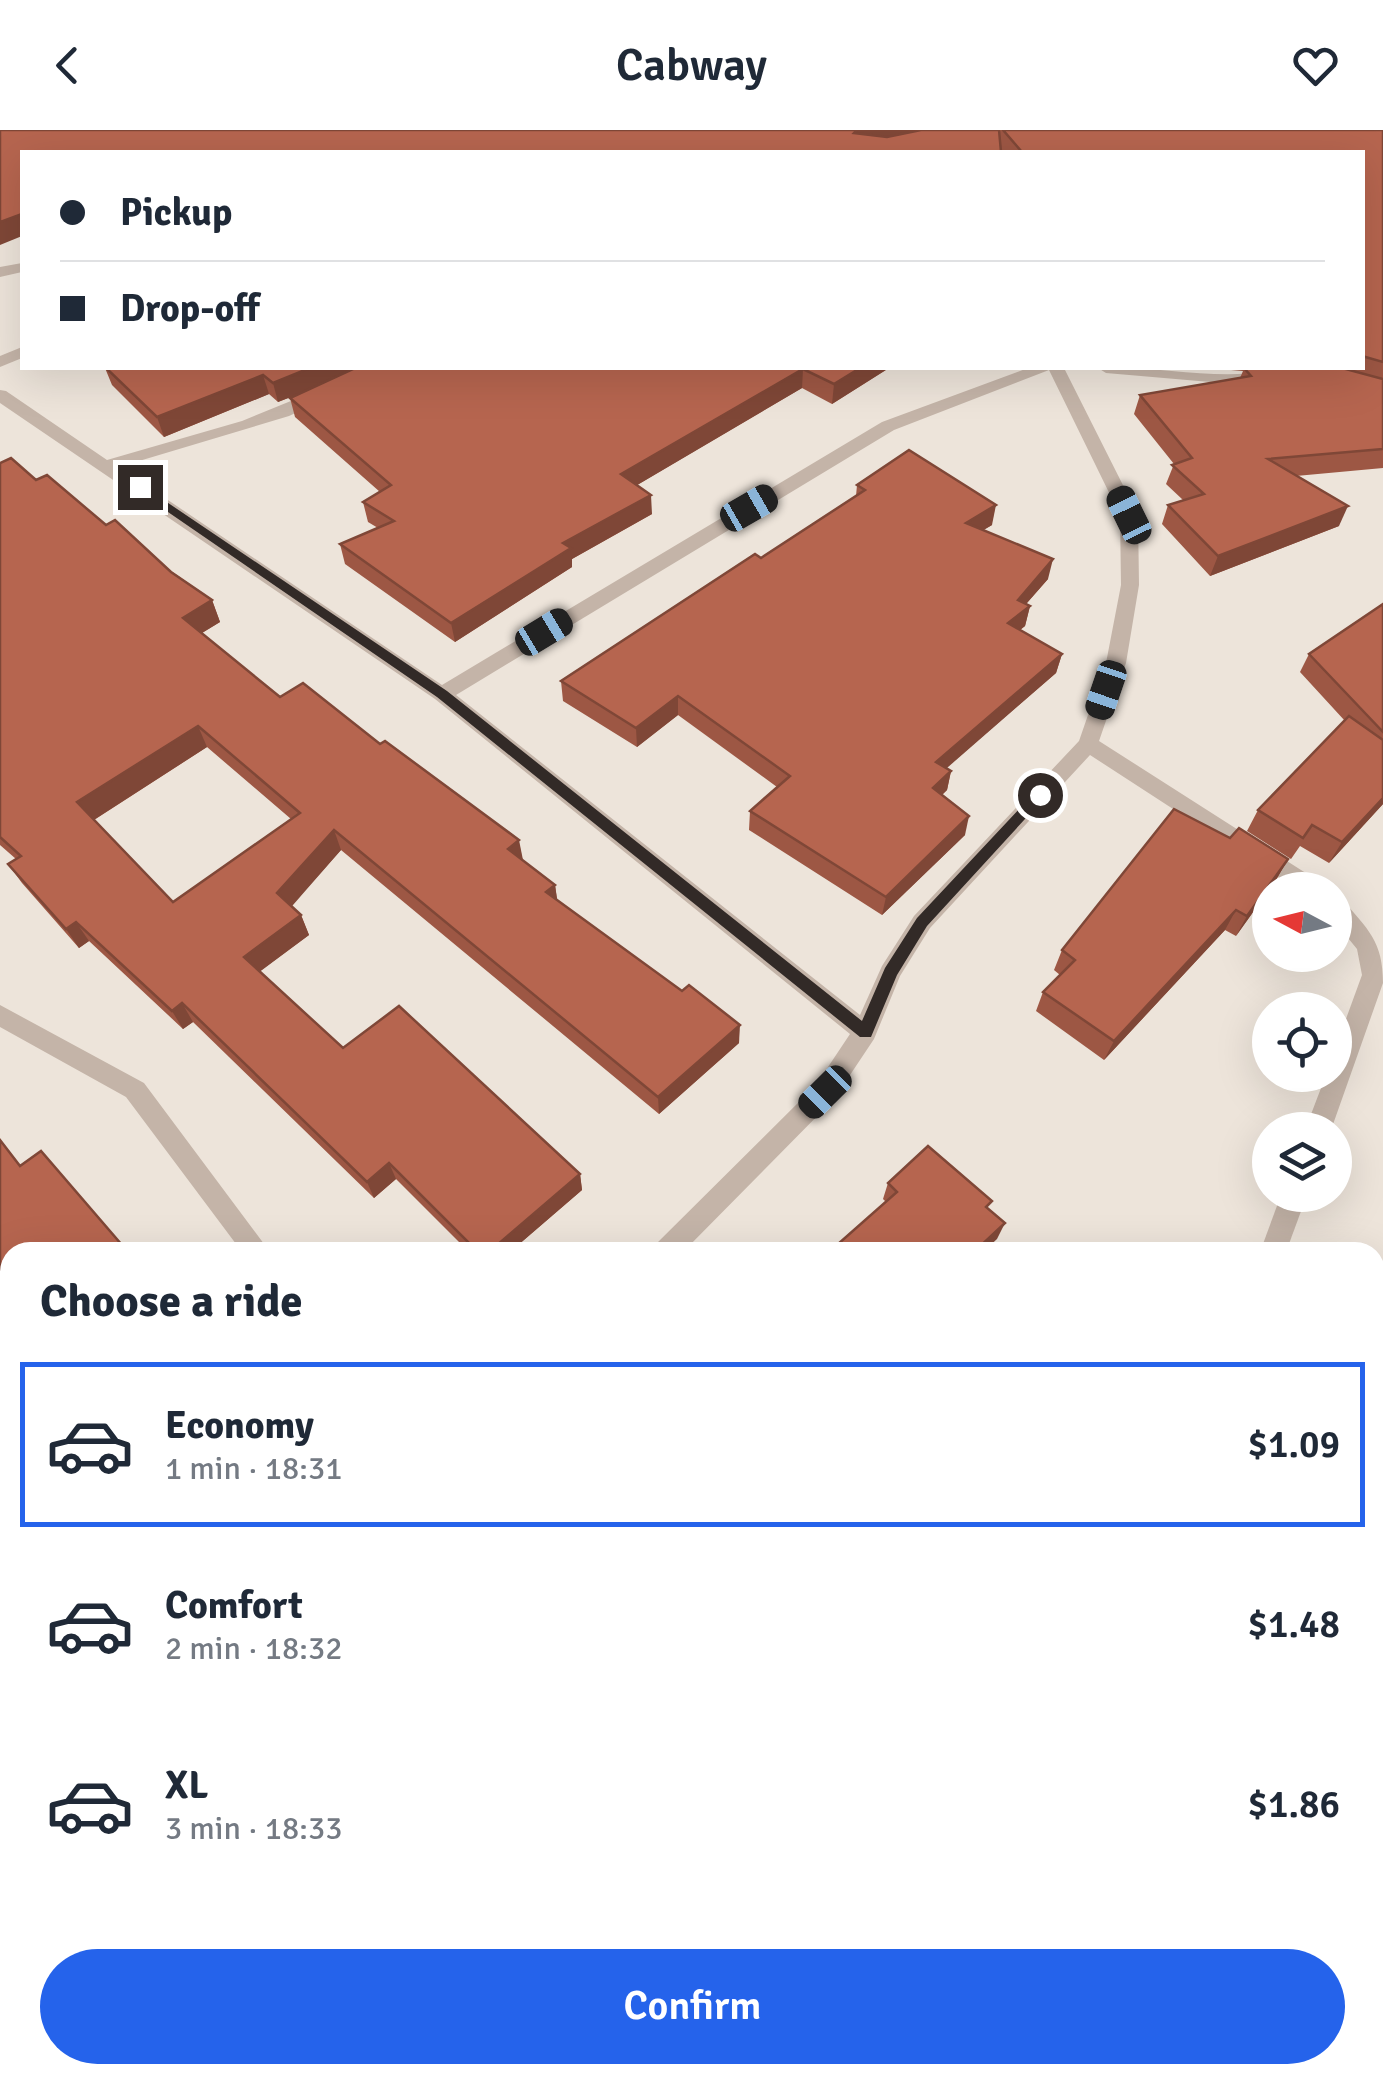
<!DOCTYPE html>
<html lang="en">
<head>
<meta charset="utf-8">
<style>
  :root { --surface:#fff; --page:#f6f6f7; --text:#1f2937; --muted:#747a83; --line:#e0e1e3; --accent:#2563eb }
  body { margin:0; font-family:Signika,sans-serif; background:var(--page); color:var(--text); height:100vh; display:flex; flex-direction:column; font-size:38px; white-space:nowrap }
  * { box-sizing:border-box; margin:0 }
  p { font-size:32px; color:var(--muted) }
  .icon { flex:none; width:55px; height:55px; fill:none; stroke:currentColor; stroke-width:2; stroke-linecap:round; stroke-linejoin:round }
  .map { position:relative; flex:1; overflow:hidden }
  .details { position:absolute; left:0px; top:1112px; width:1385px; height:842px; display:flex; flex-direction:column; background:var(--surface); border-radius:30px 30px 0 0; box-shadow:0 10px 40px #0002 }
  .details>* { flex:none }
  .guide { position:absolute; left:20px; top:20px; width:1345px; height:220px; border-radius:0px; box-shadow:0 10px 40px #0002; display:grid; align-content:center; height:220px; padding:0 40px; background:var(--surface) }
  .needle { width:65px; rotate:277deg }
  .fabs { position:absolute; left:1252px; top:742px; display:grid; gap:20px }
  .fabs a { display:grid; place-items:center; width:100px; height:100px; border-radius:50%; background:var(--surface); box-shadow:0 10px 40px #0002; font-size:50px }
  .end { position:absolute; width:45px; height:45px; margin:-22px; border:12px solid #322a27; background:#fff; box-shadow:0 0 0 5px #fff }
  .from { border-radius:50% }
  .car { position:absolute; width:30px; height:60px; margin:-30px -15px; border-radius:12px; box-shadow:0 0 8px 2px #0007; background:linear-gradient(#222 24%,#8ab4d8 0 40%,#222 0 76%,#8ab4d8 0 86%,#222 0) }
  .guide b { display:flex; align-items:center; gap:35px; height:95px; font-size:38px }
  .guide b+b { border-top:2px solid var(--line) }
  .guide i { width:25px; height:25px; background:var(--text) }
  ul { padding:0; list-style:none }
  li { display:flex; align-items:center; gap:30px; height:165px; margin:0 20px 15px; padding:0 20px; border:5px solid transparent; border-radius:0px }
  li div { flex:1 }
  li b { display:block; font-size:38px }
  li em { font-style:normal; font-weight:600 }
  li.selected { border-color:var(--accent) }
  li>.icon { width:90px; height:90px; stroke-width:1.5 }
  h2 { padding:0 40px; font-size:45px; line-height:120px }
  .button { display:flex; gap:20px; margin-top:auto; padding:20px 40px }
  .button a { flex:1; height:115px; border-radius:60px; background:var(--accent); color:#fff; font-size:40px; font-weight:600; line-height:115px; text-align:center }
  header { display:flex; justify-content:space-between; align-items:center; height:130px; padding:0 40px; background:var(--surface); font-size:45px; font-weight:600 }
  .map>svg:first-child { display:block }
  .lines { fill:none; stroke-linecap:round; stroke-linejoin:round }
  .service { fill:#c4b4a8; fill-rule:evenodd }
  .minor { fill:#c4b4a8; fill-rule:evenodd }
  .wall { fill:#9d5744; fill-rule:evenodd }
  .shaded-wall { fill:#7f4737 }
  .building { fill:#b6654f; stroke:#7f4737; stroke-width:2.5; fill-rule:evenodd }
  .route { fill:#322a27 }
</style>
</head>
<body>
<header><svg class="icon" aria-label="back" viewBox="0 0 24 24"><path d="M15 5l-7 7 7 7"/></svg>Cabway<svg class="icon" aria-label="heart" viewBox="0 0 24 24"><path d="M12 20l-8-8c-3-5 5-10 8-4 3-6 11-1 8 4z"/></svg></header>
<div class="map">
<svg width="1383" height="1953" viewBox="0 0 1383 1953">
  <rect width="100%" height="100%" fill="#ede4da"/>
  <g class="lines">
    <polygon class="service" points="22,217 22,228 0,237 0,226"/>
    <g class="minor">
      <polygon points="22,133 22,142 0,147 0,137"/>
      <path d="M372,238H392L289,286L119,337L442,555L882,292L1028,238H1064L1138,385L1139,455L1126,533L1099,611L1323,754L1326,760H1298L1090,625L930,798L900,846L874,909L834,969L683,1122H653L657,1113L816,955L850,904L435,569L0,273V260L6,261L107,330L242,291ZM1049,240L1120,385L1121,455L1106,533L1079,611L914,786L882,836L860,885L456,565L894,300Z"/>
      <path d="M1098,238C1153,234 1212,251 1267,241L1275,246L1245,255L1106,243Z"/>
      <path d="M1335,767L1343,770C1368,800 1383,811 1383,853L1331,1000H1305L1326,945H1335V919L1362,845L1357,819L1335,792Z"/>
      <polygon points="0,875 144,953 270,1122 242,1122 126,967 0,897"/>
      <polygon points="1281,1065 1307,1065 1286,1122 1260,1122"/>
      <polygon points="10,1524 10,1560 0,1564 0,1528"/>
      <polygon points="902,1945 939,1945 942,1953 905,1953"/>
    </g>
  </g>
  <g class="wall">
    <polygon points="0,0 1383,0 1383,338 1296,346 1339,396 1210,446 1162,394 1168,375 1183,370 1166,354 1174,334 1134,284 1140,265 1240,248 1243,241 1219,239 1217,238 1362,238 1362,22 1003,22 1000,20 22,22"/>
    <polygon points="105,238 889,238 832,274 802,258 637,355 652,384 572,429 572,437 455,512 345,434 340,414 378,398 368,392 363,372 380,362 295,287 290,268 291,267 278,272 269,264 164,307 112,255"/>
    <path d="M0,333L36,350L106,395L212,470L220,492L202,503L280,567L522,730L555,755L557,770L739,913L659,984L341,720L291,776L301,785L309,805L260,841L343,918L580,1044L582,1060L510,1122H469L396,1049L374,1068L193,892L183,899L89,811L79,818L22,753L8,734L16,729L0,715ZM207,617L291,689L173,772L94,690Z"/>
    <polygon points="857,355 992,395 983,400 1048,449 1026,474 1030,476 1025,496 1020,500 1062,524 1056,543 946,638 951,641 947,660 942,665 965,705 882,785 749,700 750,681 777,657 678,585 637,617 563,571 561,551 761,428 856,366"/>
    <polygon points="1383,474 1383,674 1329,733 1300,716 1291,729 1247,701 1258,680 1345,591 1300,542 1309,524"/>
    <polygon points="1230,708 1288,729 1276,750 1236,806 1225,800 1104,930 1036,881 1043,862 1060,845 1054,840 1062,820"/>
    <polygon points="888,1053 988,1079 997,1109 886,1072 883,1069"/>
    <polygon points="1375,1250 1383,1253 1383,1375 1375,1371"/>
  </g>
  <g class="shaded-wall">
    <polygon points="857,0 947,0 855,18 854,3"/>
    <polygon points="22,84 22,106 0,115 0,92"/>
    <polygon points="310,238 363,238 278,272 273,253"/>
    <polygon points="860,238 889,238 832,274 834,254"/>
    <polygon points="803,239 802,258 622,364 621,344"/>
    <polygon points="263,245 269,264 164,307 157,287"/>
    <polygon points="651,365 652,384 572,429 572,437 455,512 451,493 563,413"/>
    <polygon points="996,375 992,395 962,413 966,393"/>
    <polygon points="1348,376 1339,396 1210,446 1218,426"/>
    <polygon points="1053,429 1048,449 1013,489 1030,476 1025,496 1003,513 1008,493 1018,470"/>
    <polygon points="212,470 220,492 192,509 183,488"/>
    <polygon points="1062,524 1056,543 932,651 936,632"/>
    <polygon points="678,566 678,585 637,617 636,598"/>
    <polygon points="198,596 207,617 89,693 77,672"/>
    <polygon points="951,641 947,660 929,677 933,658"/>
    <polygon points="1383,668 1383,674 1329,733 1342,712"/>
    <polygon points="969,686 965,705 882,785 886,767"/>
    <polygon points="334,700 341,720 286,783 277,763"/>
    <polygon points="519,710 523,730 508,719"/>
    <polygon points="1288,729 1276,750 1236,806 1247,786"/>
    <polygon points="555,755 558,775 546,762"/>
    <polygon points="1236,780 1225,800 1104,930 1114,911"/>
    <polygon points="301,785 309,805 254,846 244,827"/>
    <polygon points="76,792 89,811 79,818 66,799"/>
    <polygon points="182,873 193,892 183,899 172,881"/>
    <polygon points="740,895 739,913 659,984 658,967"/>
    <polygon points="389,1033 396,1049 374,1068 367,1052"/>
    <polygon points="580,1044 582,1060 510,1122 489,1122"/>
    <polygon points="1005,1093 997,1109 983,1122 974,1122"/>
    <polygon points="10,1360 10,1378 0,1372 0,1369"/>
  </g>
  <g class="building">
    <polygon points="0,0 857,0 854,3 887,7 921,0 999,0 1001,22 22,22 22,84 0,92"/>
    <polygon points="1003,0 1383,0 1383,232 1362,226 1362,22 1022,22"/>
    <polygon points="106,238 310,238 273,253 263,245 157,287"/>
    <polygon points="355,238 860,238 834,254 803,239 621,344 651,365 563,413 571,418 451,493 340,414 394,391 363,372 391,355 290,268"/>
    <polygon points="1244,238 1342,238 1383,249 1383,319 1268,329 1348,376 1218,426 1168,375 1204,364 1172,335 1192,328 1140,265 1251,246"/>
    <polygon points="909,320 996,375 966,393 1053,429 1018,470 1030,476 1008,493 1062,524 936,632 951,641 933,658 969,686 886,767 750,681 790,646 678,566 636,598 561,551 755,424 761,428 865,360 857,355"/>
    <path d="M11,328L36,350L47,345L106,395L115,390L171,442L212,470L183,488L280,567L303,553L380,614L385,611L519,710L508,719L555,755L546,762L682,861L689,855L740,895L658,967L334,700L277,763L301,785L244,827L343,918L399,876L580,1044L489,1122H478L389,1033L367,1052L182,873L172,881L76,792L66,799L8,734L21,726L0,707V333ZM198,596L300,683L173,772L77,672Z"/>
    <polygon points="1383,474 1383,602 1309,524"/>
    <polygon points="1349,586 1383,610 1383,668 1342,712 1312,695 1303,708 1258,680"/>
    <polygon points="1174,679 1230,708 1239,698 1288,729 1247,786 1236,780 1114,911 1043,862 1075,830 1062,820"/>
    <polygon points="0,1010 20,1036 41,1021 128,1122 10,1122 10,1360 0,1369"/>
    <polygon points="928,1016 992,1071 986,1077 1005,1093 974,1122 829,1122 897,1062 888,1053"/>
    <polygon points="177,1115 182,1122 166,1122"/>
    <polygon points="1375,1250 1383,1253 1383,1353 1375,1349"/>
    <polygon points="1375,1655 1383,1662 1383,1699 1375,1713"/>
    <polygon points="361,1945 552,1945 543,1953 352,1953"/>
  </g>
  <polygon class="route" points="140,354 447,561 862,891 885,838 917,788 1036,661 1047,665 927,796 897,845 871,907 860,907 437,567 136,360"/>
</svg>
<div class="fabs">
<a><svg class="needle" viewBox="-14 -14 28 28"><path d="M0-13l5 13h-10z" fill="#e53935"/><path d="M0 13l5-13h-10z" fill="#747a83"/></svg></a>
<a><svg class="icon" aria-label="locate" viewBox="0 0 24 24"><circle cx="12" cy="12" r="6"/><path d="M12 2v4M12 18v4M2 12h4M18 12h4"/></svg></a>
<a><svg class="icon" aria-label="layers" viewBox="0 0 24 24"><path d="M12 4l9 5-9 5-9-5zM3 14l9 5 9-5"/></svg></a>
</div>
<i class="end from" style="left:1040px;top:665px"></i>
<i class="end" style="left:140px;top:357px"></i>
<i class="car" style="left:749px;top:378px;rotate:60deg"></i>
<i class="car" style="left:1129px;top:385px;rotate:334deg"></i>
<i class="car" style="left:544px;top:502px;rotate:59deg"></i>
<i class="car" style="left:1106px;top:560px;rotate:199deg"></i>
<i class="car" style="left:825px;top:962px;rotate:225deg"></i>
<div class="guide">
<b><i class="from"></i>Pickup</b>
<b><i></i>Drop-off</b>
</div>
<section class="details">
<h2>Choose a ride</h2>
<ul>
<li class="selected"><svg class="icon" aria-label="car" viewBox="0 0 24 24"><path d="M5 17H2v-5l4-1 3-4h7l3 4 3 1v5h-3M9 17h6M6 11h13"/><circle cx="7" cy="17" r="2"/><circle cx="17" cy="17" r="2"/></svg><div><b>Economy</b><p>1 min · 18:31</p></div><em>$1.09</em></li>
<li><svg class="icon" aria-label="car" viewBox="0 0 24 24"><path d="M5 17H2v-5l4-1 3-4h7l3 4 3 1v5h-3M9 17h6M6 11h13"/><circle cx="7" cy="17" r="2"/><circle cx="17" cy="17" r="2"/></svg><div><b>Comfort</b><p>2 min · 18:32</p></div><em>$1.48</em></li>
<li><svg class="icon" aria-label="car" viewBox="0 0 24 24"><path d="M5 17H2v-5l4-1 3-4h7l3 4 3 1v5h-3M9 17h6M6 11h13"/><circle cx="7" cy="17" r="2"/><circle cx="17" cy="17" r="2"/></svg><div><b>XL</b><p>3 min · 18:33</p></div><em>$1.86</em></li>
</ul>
<div class="button"><a>Confirm</a></div>
</section>
</div>
</body>
</html>
